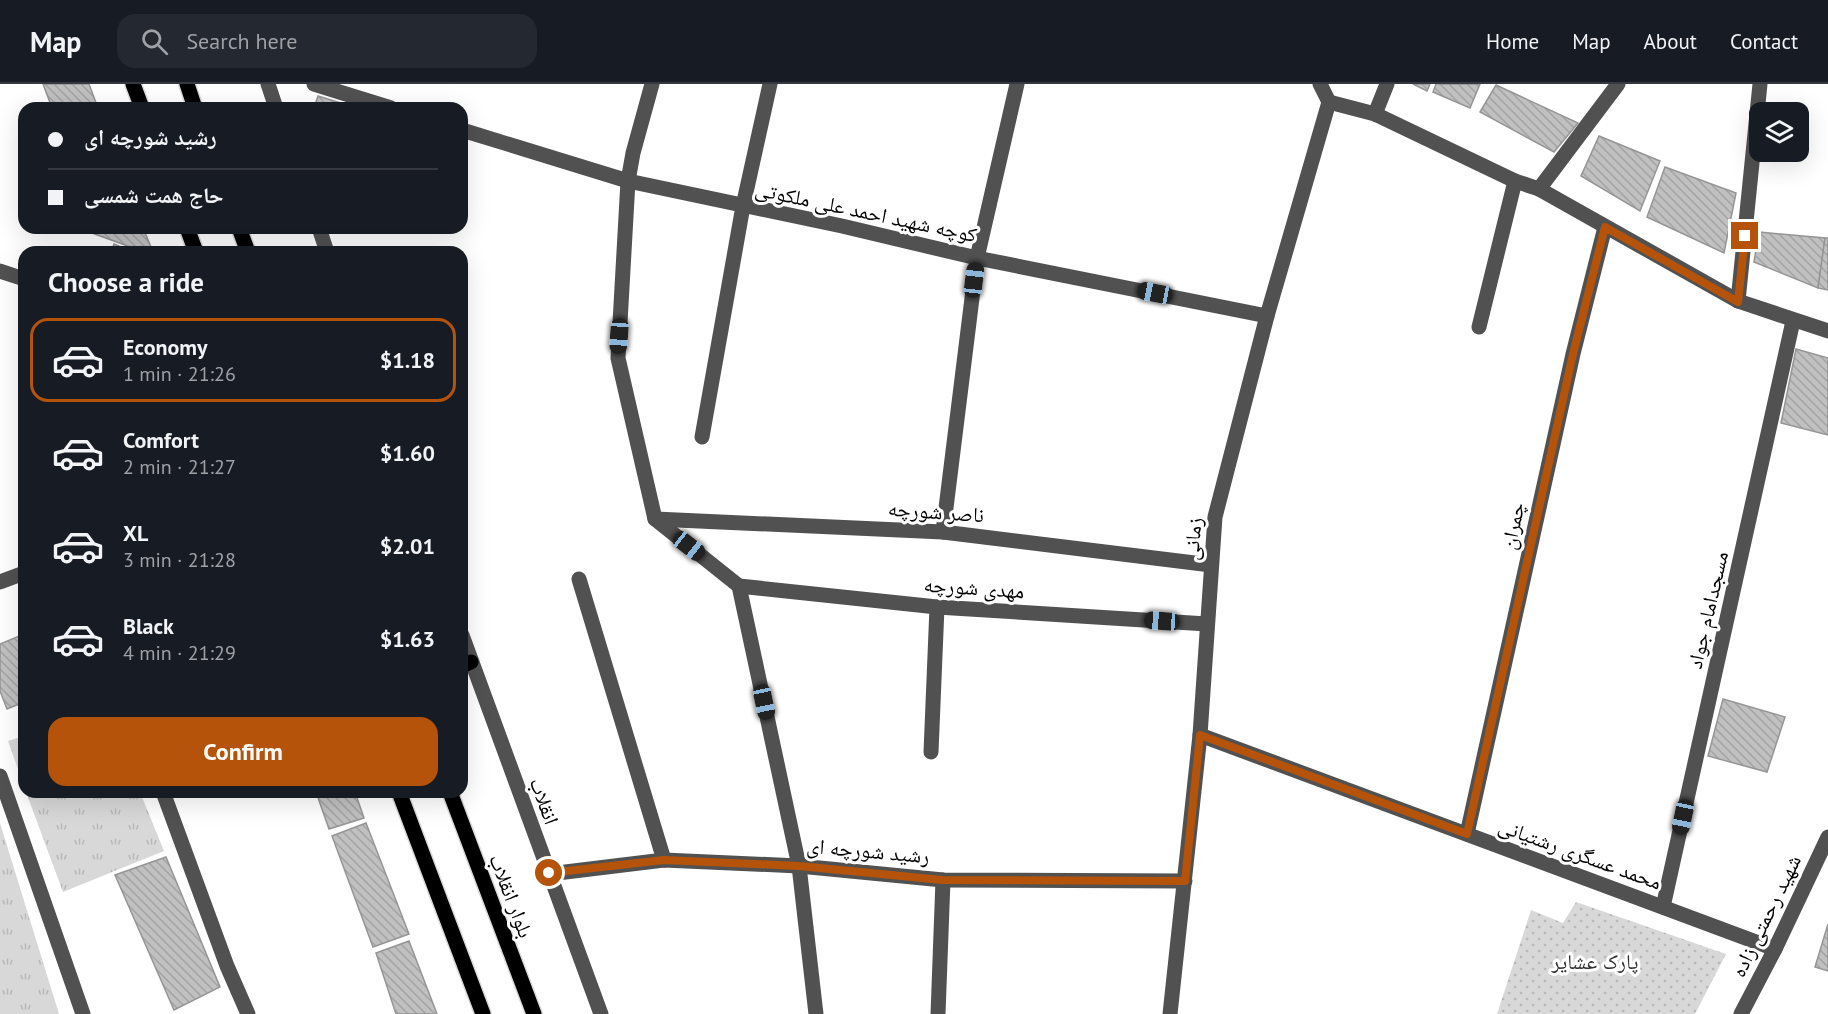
<!DOCTYPE html>
<html lang="en">
<head>
<meta charset="utf-8">
<style>
  :root { --surface:#171b24; --page:#242831; --text:#f1f3f6; --muted:#9ea1a6; --line:#363941; --accent:#b45309 }
  body { margin:0; font-family:"PT Sans","Noto Naskh Arabic",sans-serif; background:var(--page); color:var(--text); height:100vh; display:flex; flex-direction:column; font-size:22px; white-space:nowrap }
  * { box-sizing:border-box; margin:0 }
  p { font-size:20px; color:var(--muted) }
  .icon { flex:none; width:33px; height:33px; fill:none; stroke:currentColor; stroke-width:2; stroke-linecap:round; stroke-linejoin:round }
  .map { position:relative; flex:1; overflow:hidden }
  .drawer { position:absolute; left:18px; top:162px; width:450px; height:552px; display:flex; flex-direction:column; background:var(--surface); border-radius:18px; box-shadow:0 6px 24px #0002 }
  .drawer>* { flex:none }
  .banner { position:absolute; left:18px; top:18px; width:450px; height:132px; border-radius:18px; box-shadow:0 6px 24px #0002; display:grid; align-content:center; height:132px; padding:0 30px; background:var(--surface) }
  .buttons { position:absolute; left:1749px; top:18px; display:grid; gap:12px }
  .buttons a { display:grid; place-items:center; width:60px; height:60px; border-radius:12px; background:var(--surface); box-shadow:0 6px 24px #0002; font-size:30px }
  .end { position:absolute; width:27px; height:27px; margin:-14px; border:8px solid #b45309; background:#fff; box-shadow:0 0 0 3px #fff }
  .from { border-radius:50% }
  .car { position:absolute; width:18px; height:36px; margin:-18px -9px; border-radius:8px; box-shadow:0 0 4px 2px #0007; background:linear-gradient(#222 24%,#8ab4d8 0 40%,#222 0 76%,#8ab4d8 0 86%,#222 0) }
  .banner b { display:flex; align-items:center; gap:21px; height:57px; font-size:22px }
  .banner b+b { border-top:2px solid var(--line) }
  .banner i { width:15px; height:15px; background:var(--text) }
  ul { padding:0; list-style:none }
  li { display:flex; align-items:center; gap:18px; height:84px; margin:0 12px 9px; padding:0 18px; border:3px solid transparent; border-radius:18px }
  li div { flex:1 }
  li b { display:block; font-size:22px }
  li em { font-style:normal; font-weight:600 }
  li.active { border-color:var(--accent) }
  li>.icon { width:54px; height:54px; stroke-width:1.5 }
  h2 { padding:0 30px; font-size:27px; line-height:72px }
  .primary-button { display:flex; gap:12px; margin-top:auto; padding:12px 30px }
  .primary-button a { flex:1; height:69px; border-radius:18px; background:var(--accent); color:#fff; font-size:24px; font-weight:600; line-height:69px; text-align:center }
  header { display:flex; align-items:center; gap:36px; box-sizing:border-box; height:84px; padding:0 30px; background:var(--surface); border-bottom:2px solid var(--line) }
  header strong { font-size:28px }
  nav { display:flex; gap:33px; margin-inline-start:auto; font-size:21px }
  .search { width:420px; height:54px; background:var(--page); display:flex; align-items:center; gap:15px; box-sizing:border-box; padding:0 21px; border-radius:18px; color:var(--muted); font-size:22px }
  .map>svg:first-child { display:block }
  .grass { fill:url(#grass-tufts) }
  .park { fill:url(#park-dots) }
  .building { fill:url(#building-back-hatch); stroke:#959595; stroke-width:1.5 }
  .lines { fill:none; stroke-linecap:round; stroke-linejoin:round }
  .major-casing { stroke:#dbdbdb; stroke-width:18 }
  .minor { stroke:#515151; stroke-width:15 }
  .major { stroke:#000; stroke-width:15 }
  .route { stroke:#b45309; stroke-width:8 }
  .labels { text-anchor:middle; stroke-width:6; stroke-linejoin:round; paint-order:stroke }
  .street-label { font-size:21px; fill:#000; stroke:#fff }
  .park-label { font-size:21px; fill:#2f2f2f; stroke:#fff }
</style>
</head>
<body>
<header>
<strong>Map</strong>
<div class="search"><svg class="icon" aria-label="search" viewBox="0 0 24 24"><circle cx="10" cy="10" r="6"/><path d="M15 15l6 6"/></svg>Search here</div>
<nav><a>Home</a><a>Map</a><a>About</a><a>Contact</a></nav>
</header>
<div class="map">
<svg width="1828" height="930" viewBox="0 0 1828 930">
  <defs>
    <pattern id="grass-tufts" width="24" height="20" patternUnits="userSpaceOnUse" patternTransform="scale(1.5)"><rect width="24" height="20" fill="#d8d8d8"/><path d="M3 7l-1-3M5 7V3M7 7l1-3M15 17l-1-3M17 17v-4M19 17l1-3" fill="none" stroke="#b8b8b8"/></pattern>
    <pattern id="park-dots" width="8" height="8" patternUnits="userSpaceOnUse" patternTransform="scale(1.5)"><rect width="8" height="8" fill="#d8d8d8"/><path d="M2 2h.1M6 6h.1" fill="none" stroke="#b8b8b8" stroke-width="1.8" stroke-linecap="round"/></pattern>
    <pattern id="building-back-hatch" width="6" height="6" patternUnits="userSpaceOnUse" patternTransform="scale(1.5)"><rect width="6" height="6" fill="#c0c0c0"/><path d="M-1 5l2 2M0 0l6 6M5-1l2 2" fill="none" stroke="#a3a3a3"/></pattern>
  </defs>
  <rect width="100%" height="100%" fill="#fff"/>
  <g class="grass">
    <polygon points="24,652 24,702 8,657"/>
    <polygon points="26,708 140,708 164,767 63,808"/>
    <polygon points="0,739 59,930 0,930"/>
  </g>
  <polygon class="park" points="1576,818 1726,870 1695,930 1497,930 1531,826 1563,839"/>
  <g class="building">
    <polygon points="43,0 89,0 98,24 52,24"/>
    <polygon points="1413,0 1430,0 1427,7"/>
    <polygon points="1436,0 1480,0 1470,24 1433,8"/>
    <polygon points="1496,1 1578,39 1554,68 1480,28"/>
    <polygon points="318,12 357,24 314,24"/>
    <polygon points="1599,52 1660,77 1640,127 1581,92"/>
    <polygon points="1665,83 1736,109 1724,169 1647,133"/>
    <polygon points="78,144 143,144 151,163 136,165"/>
    <polygon points="1759,148 1825,154 1818,204 1754,178"/>
    <polygon points="1825,154 1828,154 1828,206 1818,204"/>
    <polygon points="114,160 132,168 111,168"/>
    <polygon points="1796,265 1828,274 1828,351 1781,339"/>
    <polygon points="24,550 24,618 7,625 0,607 0,560"/>
    <polygon points="1723,615 1785,633 1767,688 1708,672"/>
    <polygon points="316,708 355,708 364,734 329,745"/>
    <polygon points="366,739 409,850 373,863 332,752"/>
    <polygon points="166,773 220,903 174,926 115,791"/>
    <polygon points="1828,840 1828,887 1815,883"/>
    <polygon points="409,857 437,930 396,930 376,869"/>
  </g>
  <g class="lines">
    <defs>
      <g id="major">
        <polyline points="133,0 142,24"/>
        <polyline points="187,0 195,24"/>
        <polyline points="187,144 196,168"/>
        <polyline points="239,144 248,168"/>
        <polyline points="462,582 471,578"/>
        <polyline points="399,708 483,930"/>
        <polyline points="450,708 534,930"/>
      </g>
    </defs>
    <use href="#major" class="major-casing"/>
    <g class="minor">
      <polyline points="268,0 276,24"/>
      <polyline points="314,0 391,24"/>
      <polyline points="652,0 633,69 628,97 618,274 655,435 739,502 799,782 816,930"/>
      <polyline points="1329,18 1375,30 1515,97 1539,105 1738,217 1828,247"/>
      <polyline points="1375,30 1387,0"/>
      <polyline points="462,46 628,97 842,142 977,174 1267,232"/>
      <polyline points="1539,105 1618,0"/>
      <polyline points="319,144 327,168"/>
      <polyline points="0,187 24,195"/>
      <polyline points="1738,217 1760,0"/>
      <polyline points="1479,243 1515,97"/>
      <polyline points="702,353 743,122 770,0"/>
      <polyline points="655,435 943,448 1211,481"/>
      <polyline points="943,448 977,174 1017,0"/>
      <polyline points="579,495 664,776"/>
      <polyline points="0,498 24,489"/>
      <polyline points="739,502 937,523 1207,540"/>
      <polyline points="462,551 601,930"/>
      <polyline points="1200,651 1775,865"/>
      <polyline points="931,668 937,523"/>
      <polyline points="0,692 83,930"/>
      <polyline points="163,708 227,882 248,930"/>
      <polyline points="1467,750 1573,270 1605,143"/>
      <polyline points="549,790 664,776 799,782 943,796 1185,797"/>
      <polyline points="1663,823 1793,237"/>
      <polyline points="938,930 943,796"/>
      <polyline points="1170,930 1200,651 1215,433 1267,232 1329,18 1320,0"/>
      <polyline points="1741,930 1775,865 1828,753"/>
    </g>
    <use href="#major" class="major"/>
  </g>
  <g class="lines">
    <polyline class="route" points="549,789 664,776 799,782 942,796 1185,797 1200,651 1467,750 1573,270 1605,143 1738,218 1745,152"/>
  </g>
  <g class="labels">
    <g class="street-label">
      <text transform="translate(866 128) rotate(12)" y="7">کوچه شهید احمد علی ملکوتی</text>
      <text transform="translate(936 428) rotate(4)" y="7">ناصر شورچه</text>
      <text transform="translate(1513 442) rotate(-78)" y="7">چمران</text>
      <text transform="translate(1193 455) rotate(-85)" y="7">زمانی</text>
      <text transform="translate(974 504) rotate(4)" y="7">مهدی شورچه</text>
      <text transform="translate(1708 526) rotate(-77)" y="7">مسجدامام جواد</text>
      <text transform="translate(544 717) rotate(70)" y="7">انقلاب</text>
      <text transform="translate(868 767) rotate(5)" y="7">رشید شورچه ای</text>
      <text transform="translate(1580 770) rotate(20)" y="7">محمد عسگری رشتیانی</text>
      <text transform="translate(511 812) rotate(69)" y="7">بلوار انقلاب</text>
      <text transform="translate(1766 832) rotate(-64)" y="7">شهید رحمتی زاده</text>
    </g>
    <g class="park-label">
      <text x="1595" y="885">پارک عشایر</text>
    </g>
  </g>
</svg>
<div class="buttons">
<a><svg class="icon" aria-label="layers" viewBox="0 0 24 24"><path d="M12 4l9 5-9 5-9-5zM3 14l9 5 9-5"/></svg></a>
</div>
<i class="end from" style="left:549px;top:789px"></i>
<i class="end" style="left:1745px;top:152px"></i>
<i class="car" style="left:974px;top:196px;rotate:7deg"></i>
<i class="car" style="left:1155px;top:209px;rotate:281deg"></i>
<i class="car" style="left:619px;top:252px;rotate:184deg"></i>
<i class="car" style="left:689px;top:462px;rotate:128deg"></i>
<i class="car" style="left:1162px;top:537px;rotate:274deg"></i>
<i class="car" style="left:764px;top:618px;rotate:168deg"></i>
<i class="car" style="left:1683px;top:733px;rotate:192deg"></i>
<div class="banner">
<b><i class="from"></i>رشید شورچه ای</b>
<b><i></i>حاج همت شمسی</b>
</div>
<section class="drawer">
<h2>Choose a ride</h2>
<ul>
<li class="active"><svg class="icon" aria-label="car" viewBox="0 0 24 24"><path d="M5 17H2v-5l4-1 3-4h7l3 4 3 1v5h-3M9 17h6M6 11h13"/><circle cx="7" cy="17" r="2"/><circle cx="17" cy="17" r="2"/></svg><div><b>Economy</b><p>1 min · 21:26</p></div><em>$1.18</em></li>
<li><svg class="icon" aria-label="car" viewBox="0 0 24 24"><path d="M5 17H2v-5l4-1 3-4h7l3 4 3 1v5h-3M9 17h6M6 11h13"/><circle cx="7" cy="17" r="2"/><circle cx="17" cy="17" r="2"/></svg><div><b>Comfort</b><p>2 min · 21:27</p></div><em>$1.60</em></li>
<li><svg class="icon" aria-label="car" viewBox="0 0 24 24"><path d="M5 17H2v-5l4-1 3-4h7l3 4 3 1v5h-3M9 17h6M6 11h13"/><circle cx="7" cy="17" r="2"/><circle cx="17" cy="17" r="2"/></svg><div><b>XL</b><p>3 min · 21:28</p></div><em>$2.01</em></li>
<li><svg class="icon" aria-label="car" viewBox="0 0 24 24"><path d="M5 17H2v-5l4-1 3-4h7l3 4 3 1v5h-3M9 17h6M6 11h13"/><circle cx="7" cy="17" r="2"/><circle cx="17" cy="17" r="2"/></svg><div><b>Black</b><p>4 min · 21:29</p></div><em>$1.63</em></li>
</ul>
<div class="primary-button"><a>Confirm</a></div>
</section>
</div>
</body>
</html>
